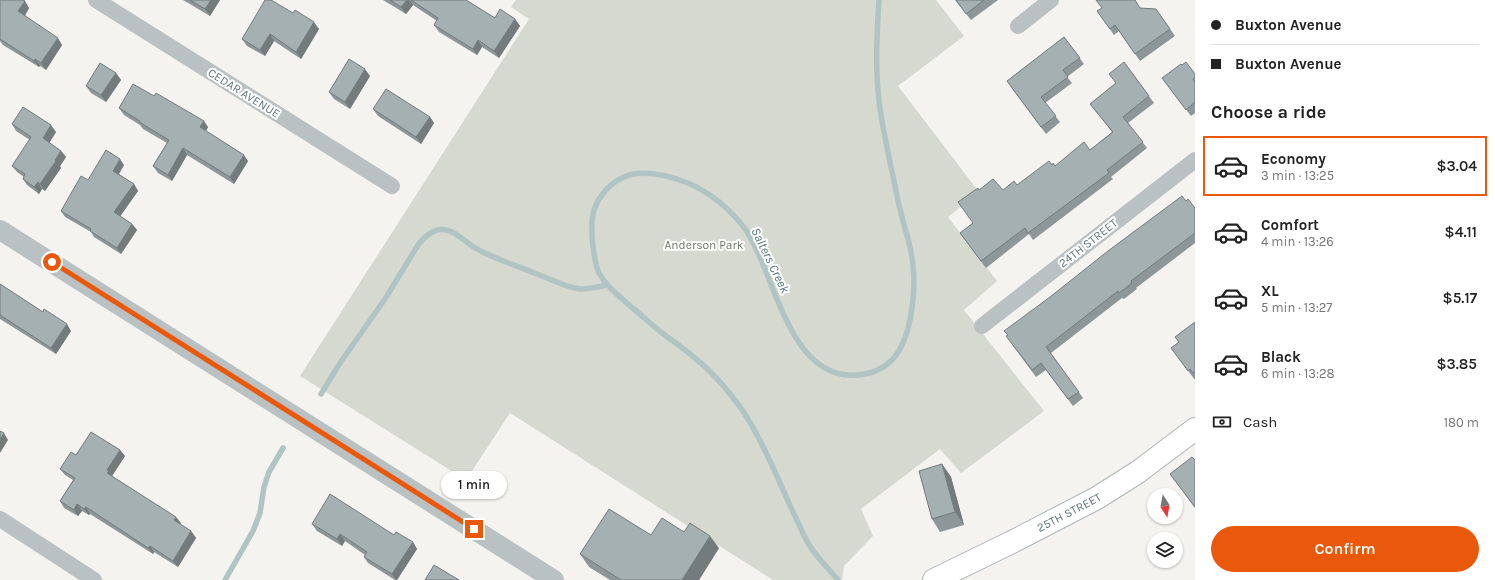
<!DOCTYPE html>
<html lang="en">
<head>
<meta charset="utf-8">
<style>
  :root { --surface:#fff; --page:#f2f2f2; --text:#222; --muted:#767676; --line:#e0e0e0; --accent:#ea580c }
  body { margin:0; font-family:Karla,sans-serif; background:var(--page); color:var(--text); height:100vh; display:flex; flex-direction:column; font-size:15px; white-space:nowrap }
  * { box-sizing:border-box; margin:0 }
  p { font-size:13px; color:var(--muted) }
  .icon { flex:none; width:22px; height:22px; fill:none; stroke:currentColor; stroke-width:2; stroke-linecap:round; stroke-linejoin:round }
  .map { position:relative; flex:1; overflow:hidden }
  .side { display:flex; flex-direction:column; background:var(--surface); width:300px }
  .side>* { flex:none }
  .top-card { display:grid; align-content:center; height:88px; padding:0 16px; background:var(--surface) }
  .needle { width:26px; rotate:169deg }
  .controls { position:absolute; left:1147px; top:488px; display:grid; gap:8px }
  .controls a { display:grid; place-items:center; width:36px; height:36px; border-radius:50%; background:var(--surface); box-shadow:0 1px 3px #0004; font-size:20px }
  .end { position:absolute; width:18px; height:18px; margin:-9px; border:5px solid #ea580c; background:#fff; box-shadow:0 0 0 2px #fff }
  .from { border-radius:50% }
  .bubble { position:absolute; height:28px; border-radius:14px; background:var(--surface); box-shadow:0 1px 3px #0004; font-size:13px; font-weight:600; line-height:28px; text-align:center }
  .top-card b { display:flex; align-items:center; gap:14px; height:38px; font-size:15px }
  .top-card b+b { border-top:1px solid var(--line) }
  .top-card i { width:10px; height:10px; background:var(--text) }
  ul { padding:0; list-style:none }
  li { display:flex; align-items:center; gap:12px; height:60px; margin:0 8px 6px; padding:0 8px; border:2px solid transparent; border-radius:0px }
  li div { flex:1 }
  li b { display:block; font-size:15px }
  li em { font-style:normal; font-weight:600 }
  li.current { border-color:var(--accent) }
  li>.icon { width:36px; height:36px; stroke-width:1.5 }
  h2 { padding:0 16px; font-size:18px; line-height:48px }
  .pay { display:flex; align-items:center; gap:10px; height:44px; padding:0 16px; font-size:15px }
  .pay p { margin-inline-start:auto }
  .cta { display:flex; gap:8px; margin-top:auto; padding:8px 16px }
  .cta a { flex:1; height:46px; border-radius:24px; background:var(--accent); color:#fff; font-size:16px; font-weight:600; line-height:46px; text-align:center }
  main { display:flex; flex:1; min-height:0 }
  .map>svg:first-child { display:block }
  .green { fill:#d5d9cf }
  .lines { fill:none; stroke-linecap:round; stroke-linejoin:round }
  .stream { stroke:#b1c4c4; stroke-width:5.5 }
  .primary-casing { stroke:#aeb5b7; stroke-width:24 }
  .minor { stroke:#bac1c3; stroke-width:16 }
  .tertiary { stroke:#bac1c3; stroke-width:20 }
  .primary { stroke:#fff; stroke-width:22 }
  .wall { fill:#8d9799 }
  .shaded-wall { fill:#737b7d }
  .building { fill:#a4b0b2; stroke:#737b7d }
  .route { stroke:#ea580c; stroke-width:5 }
  .labels { text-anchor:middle; stroke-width:4; stroke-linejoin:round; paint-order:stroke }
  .street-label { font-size:12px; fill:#5f767b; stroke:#fff }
  .park-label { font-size:12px; fill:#6c7962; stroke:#fff }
  .water-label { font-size:13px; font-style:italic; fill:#5a7778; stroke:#fff }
</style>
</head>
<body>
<main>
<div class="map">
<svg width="1195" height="580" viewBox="0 0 1195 580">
  <rect width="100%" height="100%" fill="#f4f3f0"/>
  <polygon class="green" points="516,0 936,0 964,36 898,86 979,192 948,217 997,281 964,310 1044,411 961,473 940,449 861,509 873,536 844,566 842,580 773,580 510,413 466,480 300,376 529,19 511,7"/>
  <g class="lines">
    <g class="stream">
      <path d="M321,394L340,363L385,299L418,245C424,237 435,227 446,230C458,232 467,244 477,249C495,259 515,265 534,273C549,278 564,287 580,289C589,289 598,287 607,285"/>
      <polyline points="225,580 253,531 260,513 264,487 269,472 283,448"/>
      <path d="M838,580C829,569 817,558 810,546C803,536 799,523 793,512C778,479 763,442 743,411C730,393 715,374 697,360C686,350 674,342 662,333C651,324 640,314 629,305C618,295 606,286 599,273C594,262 593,248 592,236C592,225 591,215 596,205C603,190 616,178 633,174C652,171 671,176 688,183C711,193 731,210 746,230C775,272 788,381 857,375C870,374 882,370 891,361C911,342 916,293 913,266C912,249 906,233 902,217C897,199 894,180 890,162C886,141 881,121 879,100C875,67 877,33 879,0"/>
    </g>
    <defs>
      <g id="primary">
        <path id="s1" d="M934,580L1012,542L1097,498L1138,472L1195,429"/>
      </g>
    </defs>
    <use href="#primary" class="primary-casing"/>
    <g class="minor">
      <polyline points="96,0 392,186"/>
      <polyline points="1018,26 1051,0"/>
      <polyline points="982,326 1195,160"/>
      <polyline points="0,519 94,580"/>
    </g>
    <polyline class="tertiary" points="0,230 554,580"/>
    <use href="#primary" class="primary"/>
  </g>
  <g class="wall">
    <polygon points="0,0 29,8 25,16 62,45 46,70 40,66 39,67 3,45 0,41"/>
    <polygon points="183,0 220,0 210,16"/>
    <polygon points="383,0 466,0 495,18 515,19 520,26 499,58 482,47 477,55 439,32 434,25 437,21 413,5 406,14"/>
    <polygon points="955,0 998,0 971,20"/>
    <polygon points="1140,8 1156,9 1175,36 1140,61 1119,31 1114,35 1097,11"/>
    <polygon points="293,13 319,29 301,59 274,41 265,56 247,46 242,39"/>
    <polygon points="1064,37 1084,64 1067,77 1072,83 1045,103 1060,122 1046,134 1011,87"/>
    <polygon points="1124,62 1154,103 1128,123 1147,148 1111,177 1113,179 1033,240 1029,234 986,268 960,233 973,223 979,190 1003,190 1017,185 1052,165 1055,166 1090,150 1112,132 1090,104 1116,83"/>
    <polygon points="116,73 121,80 106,102 91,93 86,86"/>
    <polygon points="1195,74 1195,113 1191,116 1162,78"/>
    <polygon points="370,76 350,109 334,99 329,92"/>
    <polygon points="154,96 208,127 206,131 248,161 234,184 187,155 172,181 158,173 153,166 167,143 143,129 140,125 124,115 119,108"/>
    <polygon points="373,109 430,117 434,123 421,144 378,116"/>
    <polygon points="12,124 56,132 49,143 61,151 66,157 60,166 61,168 45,191 42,189 39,194 27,185 23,179 24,177 17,172 12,166 30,140 16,131"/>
    <polygon points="124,165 119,174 134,184 138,191 120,216 132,224 137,230 121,254 94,237 91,232 65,217 61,211 88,180"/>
    <polygon points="1186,201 1195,208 1195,243 1136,288 1137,289 1124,299 1122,298 1051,353 1083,398 1073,406 1046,370 1036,377 1011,343 1050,297"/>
    <polygon points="0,284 71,331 56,354 0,319"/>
    <polygon points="1195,322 1195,380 1171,348 1179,342 1175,337"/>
    <polygon points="120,450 125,456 112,476 181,523 180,524 191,531 196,538 178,567 154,552 153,554 90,514 89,515 82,511 78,516 64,508 60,501 73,480 65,475 60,469 76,455"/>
    <polygon points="1195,460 1195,508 1170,474"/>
    <polygon points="942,464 951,477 964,525 940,532 932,519"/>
    <polygon points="312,524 394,535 413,542 417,549 397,580 395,580 368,563 364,557 365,555 345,541 342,546 317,531"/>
    <polygon points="684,532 719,548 699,580 610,580 589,567 580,554 651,535"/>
  </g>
  <g class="shaded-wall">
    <polygon points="211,0 220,0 210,16 205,9"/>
    <polygon points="407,0 409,0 413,5 406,14 401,7"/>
    <polygon points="25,1 29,8 23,18 18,11"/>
    <polygon points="515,19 520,26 499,58 494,51"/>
    <polygon points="314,22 319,29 301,59 296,52"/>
    <polygon points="270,34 274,41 265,56 260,50"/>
    <polygon points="58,38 62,45 46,70 41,63"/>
    <polygon points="478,40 482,47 477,55 473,49"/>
    <polygon points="35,59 40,66 39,67 34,61"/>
    <polygon points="365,69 370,76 350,109 345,102"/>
    <polygon points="116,73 121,80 106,102 101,95"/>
    <polygon points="430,117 434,123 421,144 416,137"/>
    <polygon points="204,121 208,127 204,134 200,127"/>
    <polygon points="51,125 56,132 48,145 43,138"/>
    <polygon points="183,148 187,155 172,181 168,175"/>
    <polygon points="61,151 66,157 60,166 61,168 45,191 40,184 55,160"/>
    <polygon points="244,155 248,161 234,184 230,177"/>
    <polygon points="120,159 124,165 117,177 113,171"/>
    <polygon points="38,182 42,189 39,194 34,187"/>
    <polygon points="134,184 138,191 119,218 114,212"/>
    <polygon points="132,224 137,230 121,254 117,248"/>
    <polygon points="67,324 71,331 56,354 51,348"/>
    <polygon points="4,433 8,440 0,453 0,439"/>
    <polygon points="120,450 125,456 112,476 107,473 107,470"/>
    <polygon points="942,464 951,477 964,525 955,512"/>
    <polygon points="77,504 82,511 78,516 74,510"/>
    <polygon points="86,507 90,514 89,515 84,509"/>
    <polygon points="176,517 181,523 178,527 174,520"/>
    <polygon points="191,531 196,538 178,567 173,561"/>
    <polygon points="340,534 345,541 342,546 337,539"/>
    <polygon points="710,536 719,548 699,580 682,580"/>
    <polygon points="413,542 417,549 397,580 396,580 392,574"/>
    <polygon points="150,546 154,552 153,554 148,548"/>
  </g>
  <g class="building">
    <polygon points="0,0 22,0 25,1 18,11 58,38 41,63 35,59 34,61 0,39"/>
    <polygon points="190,0 211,0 205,9"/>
    <polygon points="265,0 271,0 293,13 295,10 314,22 296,52 270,34 260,50 242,39"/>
    <polygon points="390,0 407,0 401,7"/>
    <polygon points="411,0 466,0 495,18 500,9 515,19 494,51 478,40 473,49 434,25 438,18"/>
    <polygon points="956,0 984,0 966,14"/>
    <polygon points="1096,0 1135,0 1140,8 1156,9 1170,29 1135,54 1115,25 1110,29 1097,11 1102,8"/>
    <polygon points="1064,37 1080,58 1063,70 1068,77 1041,97 1056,116 1041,127 1007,81"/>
    <polygon points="349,59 365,69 345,102 329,92"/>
    <polygon points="1124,62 1149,96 1123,117 1143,142 1107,170 1109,173 1028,233 1025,228 981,261 960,233 973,223 958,202 978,188 979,190 993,179 1003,190 1014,181 1017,185 1049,161 1052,165 1053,163 1055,166 1084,142 1090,150 1113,132 1090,104 1116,83 1109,74"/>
    <polygon points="1186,62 1195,74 1195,78 1193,79 1195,82 1195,102 1186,110 1162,78 1181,64 1182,65"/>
    <polygon points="100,63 116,73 101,95 86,86"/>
    <polygon points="133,84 154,96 156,93 204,121 200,127 244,155 230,177 183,148 168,175 153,166 169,140 139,122 140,121 119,108"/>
    <polygon points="386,89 430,117 416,137 373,109"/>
    <polygon points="23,107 51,125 43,138 61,151 55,160 56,161 40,184 38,182 34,187 23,179 25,174 12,166 31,137 12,124"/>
    <polygon points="106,150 120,159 113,171 134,184 114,212 132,224 117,248 90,231 91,229 61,211 81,176 88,180"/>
    <polygon points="1182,196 1186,201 1188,199 1195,208 1195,233 1131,281 1132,283 1119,293 1118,291 1046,347 1079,392 1068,399 1041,363 1032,370 1006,336 1008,335 1004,331 1050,297 1108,251"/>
    <polygon points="0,284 43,312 44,309 67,324 51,348 0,315"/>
    <polygon points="1195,322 1195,372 1193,373 1190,369 1188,371 1171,348 1179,342 1175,337"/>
    <polygon points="0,431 4,433 0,439"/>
    <polygon points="91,432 120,450 107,470 109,471 107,473 176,517 174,520 191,531 173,561 150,546 148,548 86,507 84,509 77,504 74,510 60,501 75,478 60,469 71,452 76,455"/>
    <polygon points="1192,457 1195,460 1195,507 1170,474"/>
    <polygon points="942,464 955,512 932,519 919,471"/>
    <polygon points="330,494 394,535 396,532 413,542 392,574 364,557 367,552 340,534 337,539 312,524"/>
    <polygon points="609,509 651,535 662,518 684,532 690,523 710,536 682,580 621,580 580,554"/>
    <polygon points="434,565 459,580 425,580"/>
  </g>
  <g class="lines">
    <polyline class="route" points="52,262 474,529"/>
  </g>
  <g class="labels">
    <g class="street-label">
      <text transform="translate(244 93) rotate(32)" y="4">CEDAR AVENUE</text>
      <text transform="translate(1088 243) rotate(-38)" y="4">24TH STREET</text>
      <text dy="4" stroke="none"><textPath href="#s1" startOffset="151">25TH STREET</textPath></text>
    </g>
    <g class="park-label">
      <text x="704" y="249">Anderson Park</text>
    </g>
    <g class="water-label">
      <text transform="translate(771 260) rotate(64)" y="5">Salters Creek</text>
    </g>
  </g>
</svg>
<div class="controls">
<a><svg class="needle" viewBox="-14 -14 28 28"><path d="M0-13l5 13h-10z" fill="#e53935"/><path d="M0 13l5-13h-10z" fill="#767676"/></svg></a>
<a><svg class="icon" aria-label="layers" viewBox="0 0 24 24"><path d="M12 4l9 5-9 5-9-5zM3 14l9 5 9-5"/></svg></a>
</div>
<i class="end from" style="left:52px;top:262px"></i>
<i class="end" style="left:474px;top:529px"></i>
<div class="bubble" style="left:441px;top:471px;width:66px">1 min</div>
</div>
<section class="side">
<div class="top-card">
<b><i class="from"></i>Buxton Avenue</b>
<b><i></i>Buxton Avenue</b>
</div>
<h2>Choose a ride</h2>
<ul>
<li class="current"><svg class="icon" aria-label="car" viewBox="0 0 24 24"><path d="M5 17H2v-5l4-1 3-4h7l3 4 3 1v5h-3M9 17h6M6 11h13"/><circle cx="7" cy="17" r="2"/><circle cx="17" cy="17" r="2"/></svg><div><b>Economy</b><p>3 min · 13:25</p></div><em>$3.04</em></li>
<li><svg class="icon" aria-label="car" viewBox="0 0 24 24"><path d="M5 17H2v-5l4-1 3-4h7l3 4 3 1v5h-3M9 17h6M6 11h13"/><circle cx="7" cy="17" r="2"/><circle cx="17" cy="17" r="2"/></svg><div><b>Comfort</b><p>4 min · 13:26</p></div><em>$4.11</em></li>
<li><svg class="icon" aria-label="car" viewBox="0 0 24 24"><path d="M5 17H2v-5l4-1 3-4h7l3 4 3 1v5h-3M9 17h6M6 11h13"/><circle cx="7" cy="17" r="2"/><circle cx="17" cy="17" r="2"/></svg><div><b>XL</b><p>5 min · 13:27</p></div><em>$5.17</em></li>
<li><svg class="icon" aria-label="car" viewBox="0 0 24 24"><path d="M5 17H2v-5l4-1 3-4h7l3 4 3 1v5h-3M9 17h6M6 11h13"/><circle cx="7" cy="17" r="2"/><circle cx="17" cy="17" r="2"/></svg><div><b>Black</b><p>6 min · 13:28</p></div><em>$3.85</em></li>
</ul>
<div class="pay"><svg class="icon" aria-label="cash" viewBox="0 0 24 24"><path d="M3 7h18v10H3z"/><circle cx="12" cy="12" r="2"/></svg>Cash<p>180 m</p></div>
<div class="cta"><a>Confirm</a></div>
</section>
</main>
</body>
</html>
